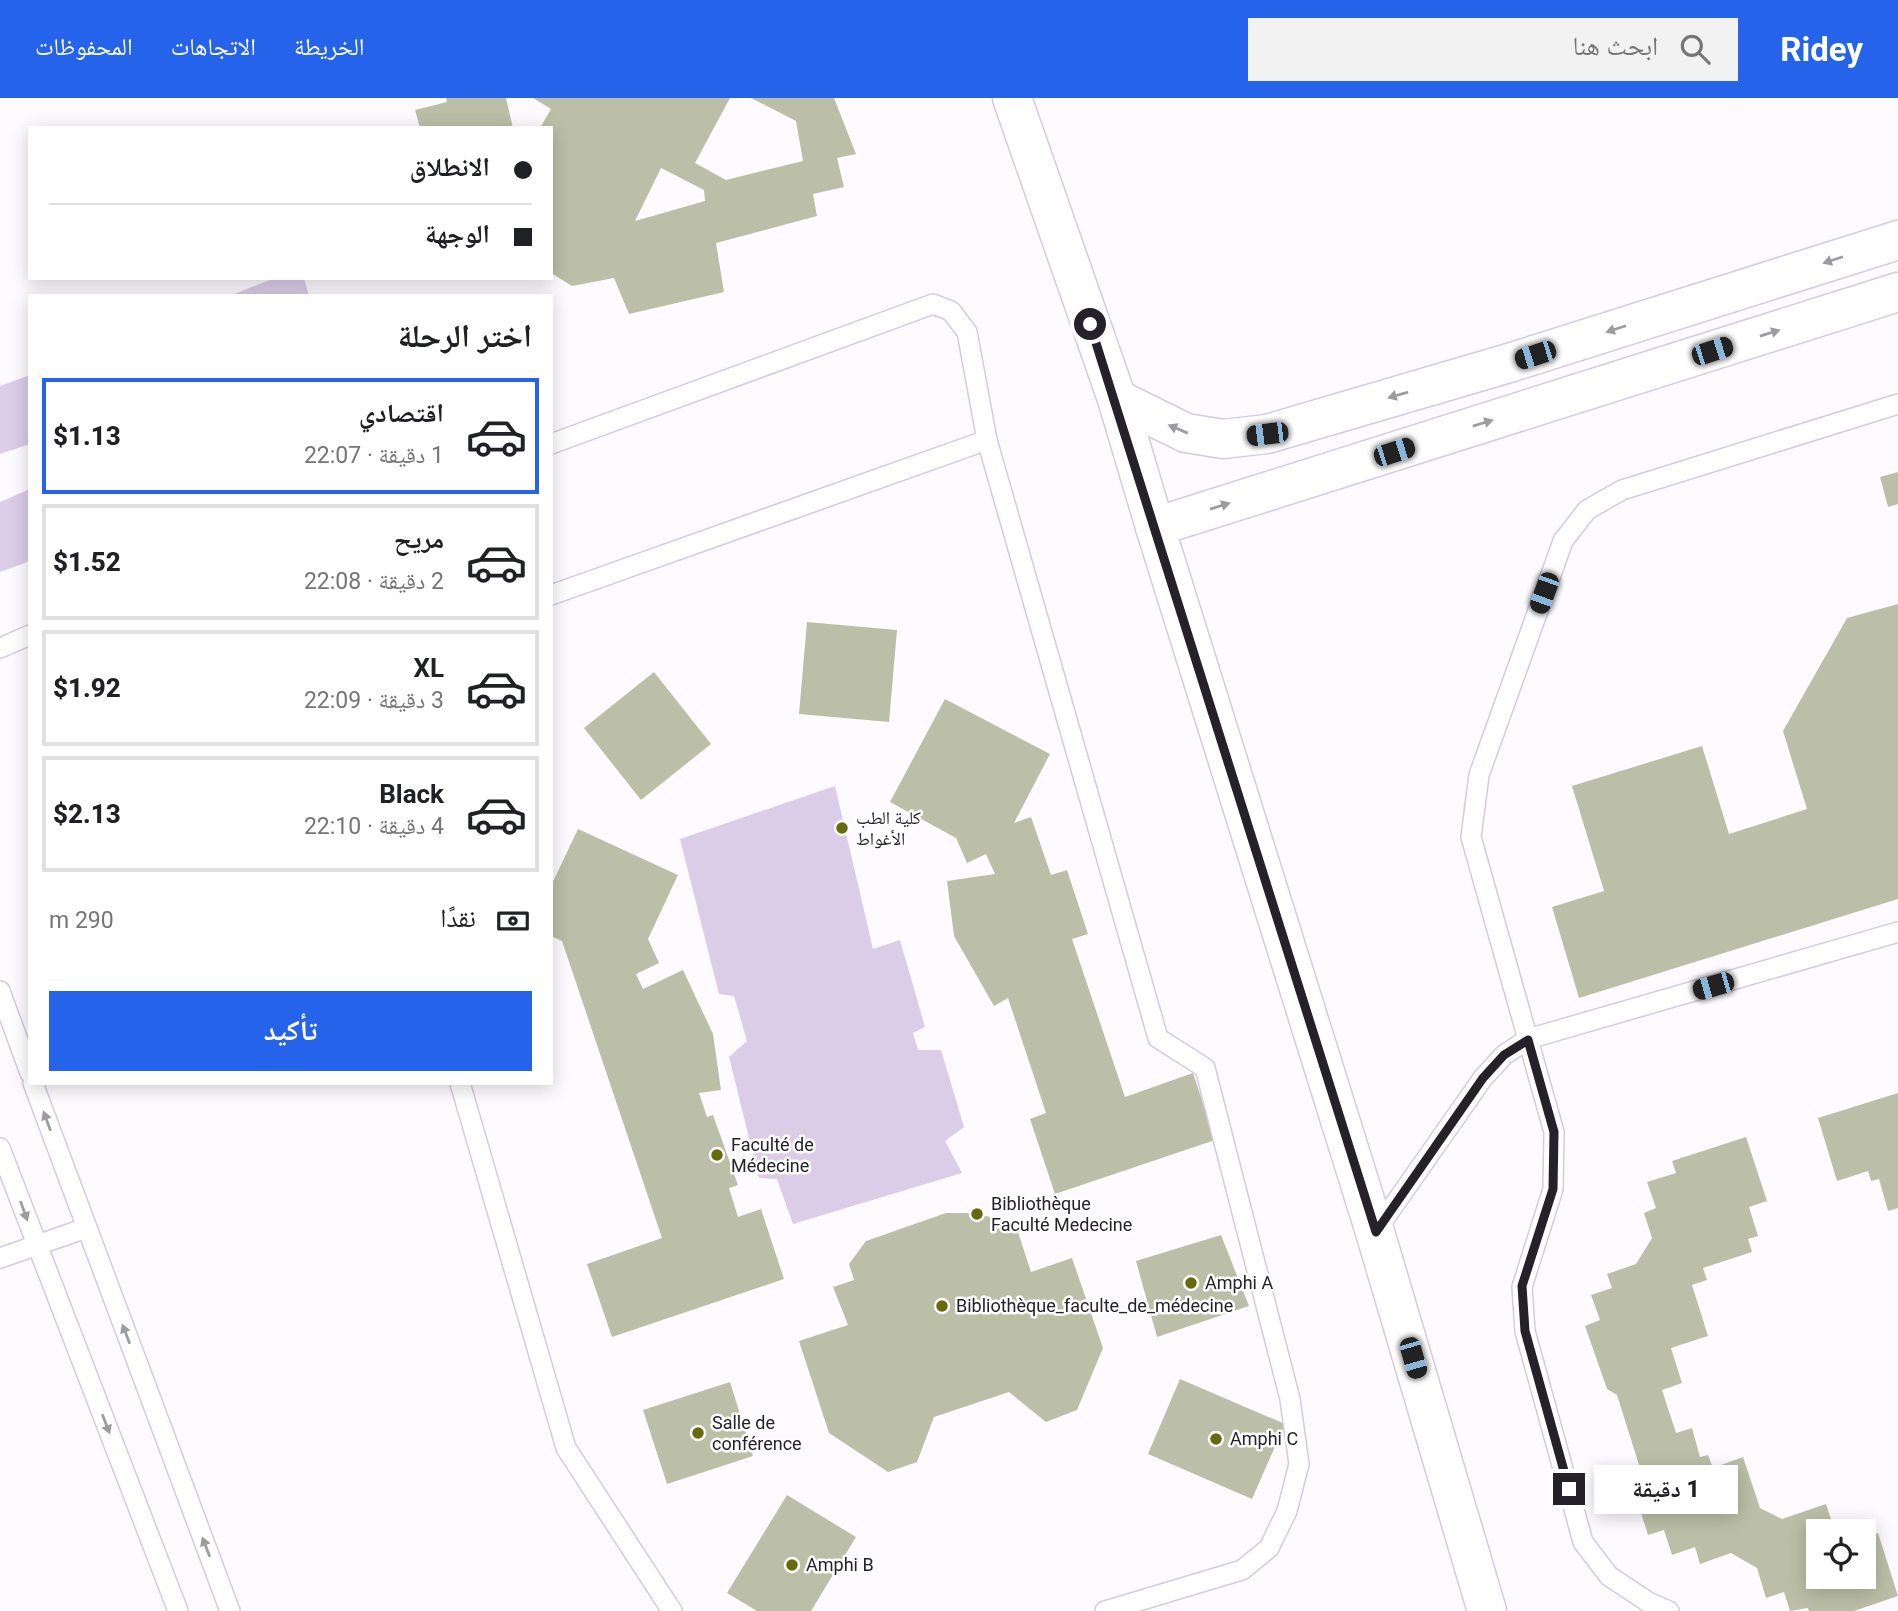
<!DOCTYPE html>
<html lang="ar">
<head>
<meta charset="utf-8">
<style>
  :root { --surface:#fff; --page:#f2f2f2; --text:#202124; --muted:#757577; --line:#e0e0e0; --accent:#2563eb }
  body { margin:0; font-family:Roboto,"Noto Naskh Arabic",sans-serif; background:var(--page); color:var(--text); direction:rtl; height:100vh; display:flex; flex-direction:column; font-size:26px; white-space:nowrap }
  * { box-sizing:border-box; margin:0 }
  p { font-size:23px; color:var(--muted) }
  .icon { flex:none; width:38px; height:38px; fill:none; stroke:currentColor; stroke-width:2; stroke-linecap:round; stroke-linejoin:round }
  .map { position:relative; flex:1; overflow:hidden; direction:ltr }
  .details { position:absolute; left:28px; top:196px; width:525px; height:791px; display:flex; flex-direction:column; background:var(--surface); border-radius:0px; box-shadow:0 4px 18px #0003; direction:rtl }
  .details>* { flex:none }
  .banner { position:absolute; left:28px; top:28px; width:525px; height:154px; border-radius:0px; box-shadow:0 4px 18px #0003; direction:rtl; display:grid; align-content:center; height:154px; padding:0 21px; background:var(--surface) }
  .tools { position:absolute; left:1806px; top:1421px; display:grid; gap:14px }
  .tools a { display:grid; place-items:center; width:70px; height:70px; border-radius:0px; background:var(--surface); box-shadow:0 4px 18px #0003; font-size:35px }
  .end { position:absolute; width:32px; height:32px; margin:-16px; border:9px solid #252129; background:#fff; box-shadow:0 0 0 4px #fff }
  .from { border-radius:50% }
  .bubble { position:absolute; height:49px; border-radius:0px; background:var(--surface); box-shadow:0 4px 18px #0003; font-size:23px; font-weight:800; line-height:49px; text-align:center; direction:rtl }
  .car { position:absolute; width:21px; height:42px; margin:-21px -10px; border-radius:9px; box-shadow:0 0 5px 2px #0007; background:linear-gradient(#222 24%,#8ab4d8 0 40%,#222 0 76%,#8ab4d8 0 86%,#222 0) }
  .banner b { display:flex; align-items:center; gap:24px; height:66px; font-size:26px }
  .banner b+b { border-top:2px solid var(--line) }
  .banner i { width:18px; height:18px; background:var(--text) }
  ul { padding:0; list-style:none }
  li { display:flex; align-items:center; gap:21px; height:116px; margin:0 14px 10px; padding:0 7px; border:4px solid var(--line); border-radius:0px }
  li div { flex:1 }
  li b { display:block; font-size:26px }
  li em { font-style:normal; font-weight:800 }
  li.active { border-color:var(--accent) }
  li>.icon { width:63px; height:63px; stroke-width:1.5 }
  h2 { padding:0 21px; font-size:32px; line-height:84px }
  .pay { display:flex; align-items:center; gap:18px; height:77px; padding:0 21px; font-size:26px }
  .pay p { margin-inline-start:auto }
  .button { display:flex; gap:14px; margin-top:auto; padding:14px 21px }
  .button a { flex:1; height:80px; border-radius:0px; background:var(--accent); color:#fff; font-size:28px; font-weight:800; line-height:80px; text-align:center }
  header { display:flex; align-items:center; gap:42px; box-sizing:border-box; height:98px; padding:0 35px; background:var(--accent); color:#fff }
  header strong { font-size:33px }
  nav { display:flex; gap:38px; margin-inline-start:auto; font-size:24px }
  .search { width:490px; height:63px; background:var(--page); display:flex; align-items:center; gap:18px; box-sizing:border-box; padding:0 24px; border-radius:0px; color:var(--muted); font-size:26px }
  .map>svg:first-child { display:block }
  .green { fill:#dbcce8 }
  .building { fill:#bcbfa7; fill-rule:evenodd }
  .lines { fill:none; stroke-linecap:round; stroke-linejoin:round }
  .service-casing { stroke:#d5cae0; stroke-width:22 }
  .tertiary-casing { stroke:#d5cae0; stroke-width:41 }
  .secondary-casing { stroke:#d5cae0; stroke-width:41 }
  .service { stroke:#fff; stroke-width:19 }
  .tertiary { stroke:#fff; stroke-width:38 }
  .secondary { stroke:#fff; stroke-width:38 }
  .oneway { fill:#9d9b9f }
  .route { stroke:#252129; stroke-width:9 }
  .poi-dot { fill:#656b0d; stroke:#fff; stroke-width:2.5 }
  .labels { text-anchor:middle; stroke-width:5; stroke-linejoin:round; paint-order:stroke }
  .poi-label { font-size:18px; fill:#252129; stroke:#fff; text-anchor:start }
</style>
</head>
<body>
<header>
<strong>Ridey</strong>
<div class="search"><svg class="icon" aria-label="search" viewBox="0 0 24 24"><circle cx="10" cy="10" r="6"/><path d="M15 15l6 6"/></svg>ابحث هنا</div>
<nav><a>الخريطة</a><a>الاتجاهات</a><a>المحفوظات</a></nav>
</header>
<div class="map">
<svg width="1898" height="1513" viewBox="0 0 1898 1513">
  <rect width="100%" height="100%" fill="#fdfbff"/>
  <g class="green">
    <polygon points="275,180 304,180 309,198 229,198"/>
    <polygon points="30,277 30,346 0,356 0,288"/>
    <polygon points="30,391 30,463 0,474 0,404"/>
    <polygon points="835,688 873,851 900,842 925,929 913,935 918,952 941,952 964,1029 945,1043 962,1075 793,1126 777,1081 759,1080 729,959 747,943 734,898 719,896 680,741"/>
  </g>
  <g class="building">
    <polygon points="446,0 506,0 513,30 420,30 415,12 447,4"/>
    <path d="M533,0H730L695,65L726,82L803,63L796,23L751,0H834L856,56L837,60L844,89L813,96L817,118L716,145L724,194L629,216L614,180L572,188L551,175V30H540L551,11ZM661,70L704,92L705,103L635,123Z"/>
    <polygon points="1898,374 1898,406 1888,409 1880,379"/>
    <polygon points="1898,506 1898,801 1579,900 1552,809 1604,793 1572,688 1702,648 1729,736 1807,711 1783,633 1847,520"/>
    <polygon points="807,524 897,532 889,624 799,616"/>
    <polygon points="654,574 711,646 641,702 584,630"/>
    <polygon points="945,601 1050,656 1014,725 1031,719 1051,777 1067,772 1088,836 1072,841 1125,999 1193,975 1215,1042 1055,1096 1030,1021 1046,1015 1008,900 994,908 954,838 947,783 995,776 986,756 967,765 956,740 890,704"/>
    <polygon points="578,731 678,777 648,841 659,865 636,876 643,891 683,872 713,936 721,992 699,995 707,1019 713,1017 738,1087 729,1090 738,1119 761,1111 784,1181 612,1239 587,1166 662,1140 562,843 551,838 551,788"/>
    <polygon points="1898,995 1898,1110 1888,1113 1879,1081 1871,1083 1868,1073 1837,1083 1818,1020"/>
    <polygon points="1746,1039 1767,1103 1749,1109 1758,1138 1748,1141 1752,1154 1703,1170 1707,1182 1692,1187 1708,1238 1671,1250 1682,1285 1662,1292 1676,1335 1692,1330 1700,1359 1708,1357 1713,1370 1743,1359 1760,1410 1782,1421 1826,1406 1835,1433 1818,1433 1818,1479 1864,1479 1864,1440 1878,1435 1898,1498 1854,1513 1809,1513 1808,1510 1790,1513 1784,1494 1766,1500 1757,1470 1731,1455 1700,1466 1695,1449 1672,1457 1664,1432 1648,1437 1627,1371 1639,1367 1617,1297 1607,1291 1585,1228 1600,1222 1591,1197 1612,1190 1607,1176 1636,1166 1652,1140 1644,1115 1656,1110 1647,1084 1676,1075 1672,1063"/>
    <polygon points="946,1115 976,1115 993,1120 996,1131 1015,1125 1031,1174 1072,1160 1103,1250 1077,1312 1046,1324 1009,1294 934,1319 917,1364 888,1374 829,1335 799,1243 848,1227 833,1189 854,1182 849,1166 866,1143"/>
    <polygon points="1221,1137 1249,1208 1157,1239 1136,1163"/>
    <polygon points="1180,1281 1285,1326 1252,1401 1148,1356"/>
    <polygon points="730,1284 753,1358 667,1386 643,1312"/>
    <polygon points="787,1397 856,1439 811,1513 757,1513 727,1495"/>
  </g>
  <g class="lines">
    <defs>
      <g id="service">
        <polyline points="551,346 933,206 951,213 967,234 987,342 1158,940 1205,970 1290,1301 1299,1366 1287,1413 1269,1450 1242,1472 1105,1513"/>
        <polyline points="551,497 987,342"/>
        <polyline points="0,550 30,537"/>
        <polyline points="0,893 30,975"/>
        <polyline points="33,985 230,1513"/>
        <polyline points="460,985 566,1350 672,1513"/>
        <polyline points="0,1050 178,1513"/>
        <polyline points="1375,1134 1483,980 1504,957 1528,941 1898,834"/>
        <polyline points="0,1160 86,1130"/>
        <polyline points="1669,1513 1648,1504 1609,1478 1583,1444 1525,1233 1522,1189 1553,1091 1554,1034 1471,739 1479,677 1563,443 1587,412 1622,392 1898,306"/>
      </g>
      <polyline id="tertiary" points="1155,429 1375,1134 1487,1513"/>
      <g id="secondary">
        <polyline points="1012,0 1117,301 1155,429 1898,194"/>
        <polyline points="1117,301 1186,335 1223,341 1267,336 1509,265 1898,142"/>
      </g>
    </defs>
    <use href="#service" class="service-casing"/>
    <use href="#tertiary" class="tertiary-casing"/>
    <use href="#secondary" class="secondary-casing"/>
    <use href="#service" class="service"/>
    <use href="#tertiary" class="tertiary"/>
    <use href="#secondary" class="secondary"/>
  </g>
  <defs><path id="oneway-solid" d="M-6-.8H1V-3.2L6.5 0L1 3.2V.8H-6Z" transform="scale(1.75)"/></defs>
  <g class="oneway">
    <use href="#oneway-solid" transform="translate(1833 162) rotate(162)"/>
    <use href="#oneway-solid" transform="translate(1616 231) rotate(162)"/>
    <use href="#oneway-solid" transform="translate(1770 235) rotate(-17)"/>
    <use href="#oneway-solid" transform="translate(1398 297) rotate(164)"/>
    <use href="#oneway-solid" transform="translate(1483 325) rotate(-17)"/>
    <use href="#oneway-solid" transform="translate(1178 331) rotate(-157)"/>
    <use href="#oneway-solid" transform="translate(1220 408) rotate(-17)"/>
    <use href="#oneway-solid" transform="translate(47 1023) rotate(-110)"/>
    <use href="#oneway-solid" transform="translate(24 1113) rotate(70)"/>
    <use href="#oneway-solid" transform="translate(126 1236) rotate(-111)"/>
    <use href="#oneway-solid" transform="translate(106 1326) rotate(69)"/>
    <use href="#oneway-solid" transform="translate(206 1449) rotate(-111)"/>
  </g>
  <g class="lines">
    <polyline class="route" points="1090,226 1376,1134 1483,980 1504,957 1528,942 1554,1034 1553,1091 1522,1188 1525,1233 1569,1391"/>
  </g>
  <g class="poi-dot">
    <circle cx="842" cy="730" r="7"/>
    <circle cx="717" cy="1057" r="7"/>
    <circle cx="977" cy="1116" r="7"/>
    <circle cx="1191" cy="1185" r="7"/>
    <circle cx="942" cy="1208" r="7"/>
    <circle cx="698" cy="1335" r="7"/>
    <circle cx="1216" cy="1341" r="7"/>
    <circle cx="792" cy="1467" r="7"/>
  </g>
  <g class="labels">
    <g class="poi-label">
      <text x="856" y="726">كلية الطب<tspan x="856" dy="21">الأغواط</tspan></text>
      <text x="731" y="1053">Faculté de<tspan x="731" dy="21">Médecine</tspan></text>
      <text x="991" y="1112">Bibliothèque<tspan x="991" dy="21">Faculté Medecine</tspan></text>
      <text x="1205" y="1191">Amphi A</text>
      <text x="956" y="1214">Bibliothèque_faculte_de_médecine</text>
      <text x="712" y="1331">Salle de<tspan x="712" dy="21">conférence</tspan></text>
      <text x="1230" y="1347">Amphi C</text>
      <text x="806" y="1473">Amphi B</text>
    </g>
  </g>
</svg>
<div class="tools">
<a><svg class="icon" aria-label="locate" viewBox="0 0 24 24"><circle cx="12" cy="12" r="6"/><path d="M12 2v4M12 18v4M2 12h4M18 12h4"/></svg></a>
</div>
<i class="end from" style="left:1090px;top:226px"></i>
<i class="end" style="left:1569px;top:1391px"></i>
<div class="bubble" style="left:1594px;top:1367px;width:144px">1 دقيقة</div>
<i class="car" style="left:1712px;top:253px;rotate:72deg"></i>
<i class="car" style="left:1535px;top:257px;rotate:252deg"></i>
<i class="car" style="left:1267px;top:336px;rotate:263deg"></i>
<i class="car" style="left:1394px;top:354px;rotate:72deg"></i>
<i class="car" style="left:1544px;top:495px;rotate:200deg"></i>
<i class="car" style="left:1713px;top:888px;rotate:254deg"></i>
<i class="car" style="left:1413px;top:1260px;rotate:164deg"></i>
<div class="banner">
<b><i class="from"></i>الانطلاق</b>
<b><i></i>الوجهة</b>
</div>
<section class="details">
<h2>اختر الرحلة</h2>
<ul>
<li class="active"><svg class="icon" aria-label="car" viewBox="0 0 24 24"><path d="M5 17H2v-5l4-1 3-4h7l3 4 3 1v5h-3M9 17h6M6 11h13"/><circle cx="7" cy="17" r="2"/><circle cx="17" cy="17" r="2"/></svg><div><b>اقتصادي</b><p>1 دقيقة · 22:07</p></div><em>$1.13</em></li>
<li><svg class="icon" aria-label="car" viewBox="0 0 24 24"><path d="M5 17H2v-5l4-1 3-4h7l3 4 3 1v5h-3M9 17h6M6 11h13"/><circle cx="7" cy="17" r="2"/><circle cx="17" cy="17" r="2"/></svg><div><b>مريح</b><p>2 دقيقة · 22:08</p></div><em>$1.52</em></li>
<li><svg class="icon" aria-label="car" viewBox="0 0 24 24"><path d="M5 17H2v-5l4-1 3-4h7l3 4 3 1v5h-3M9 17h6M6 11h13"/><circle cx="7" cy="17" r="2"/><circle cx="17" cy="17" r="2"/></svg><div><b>XL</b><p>3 دقيقة · 22:09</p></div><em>$1.92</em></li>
<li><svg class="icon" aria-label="car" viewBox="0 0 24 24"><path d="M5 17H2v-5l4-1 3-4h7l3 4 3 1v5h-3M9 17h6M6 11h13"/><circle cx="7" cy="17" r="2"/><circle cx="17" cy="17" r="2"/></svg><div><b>Black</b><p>4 دقيقة · 22:10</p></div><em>$2.13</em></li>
</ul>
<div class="pay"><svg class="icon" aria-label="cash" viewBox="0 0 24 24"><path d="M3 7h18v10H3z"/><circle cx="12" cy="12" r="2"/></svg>نقدًا<p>290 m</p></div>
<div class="button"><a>تأكيد</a></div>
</section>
</div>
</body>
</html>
